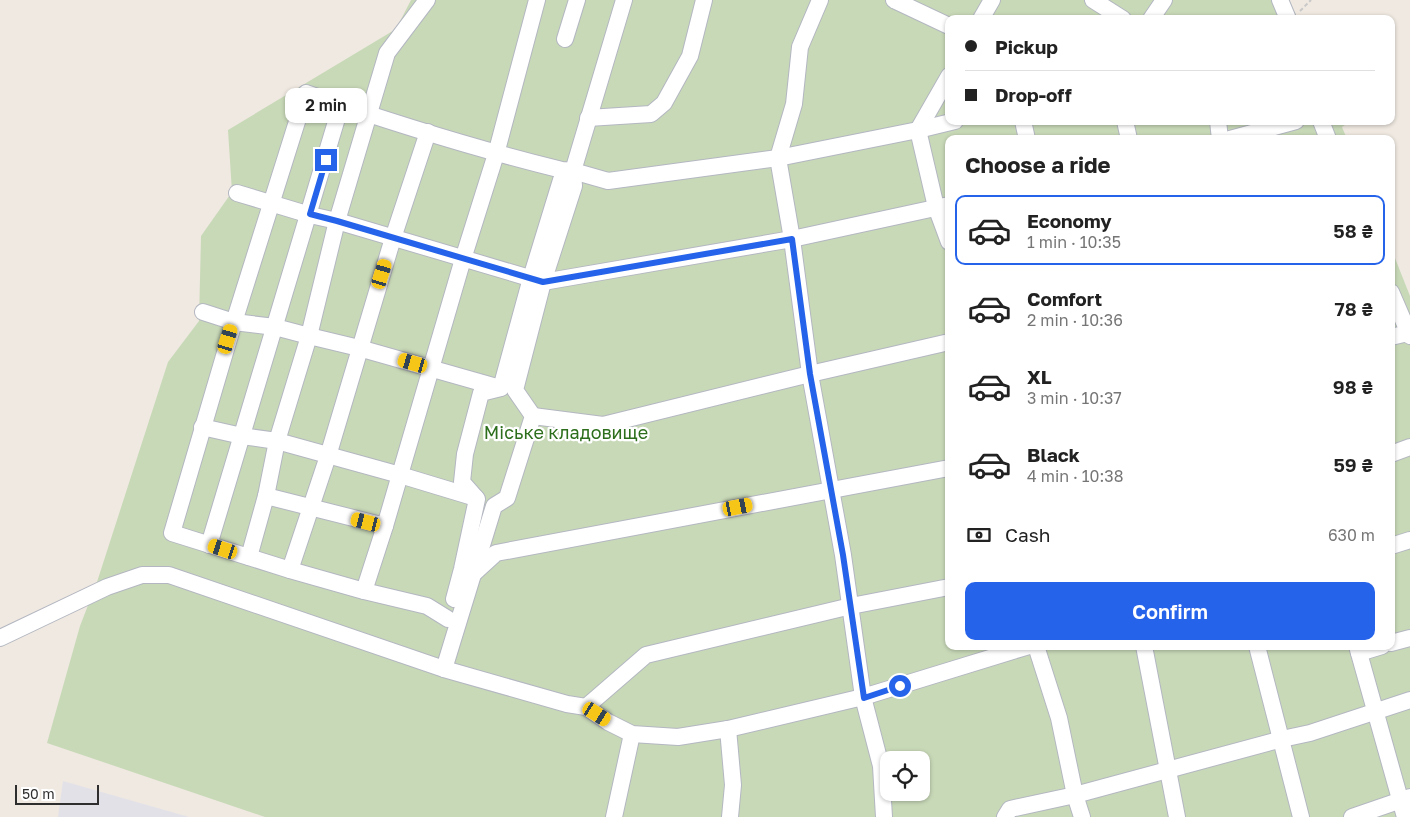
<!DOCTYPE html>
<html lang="en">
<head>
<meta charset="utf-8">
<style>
  :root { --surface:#fff; --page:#f2f2f2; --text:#222; --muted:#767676; --line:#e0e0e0; --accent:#2563eb }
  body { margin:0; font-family:"Golos Text",sans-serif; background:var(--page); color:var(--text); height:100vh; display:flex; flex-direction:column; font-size:19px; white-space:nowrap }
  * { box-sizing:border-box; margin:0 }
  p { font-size:16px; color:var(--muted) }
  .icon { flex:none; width:28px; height:28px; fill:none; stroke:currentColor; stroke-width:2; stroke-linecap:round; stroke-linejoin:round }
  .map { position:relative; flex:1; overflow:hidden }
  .details { position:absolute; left:945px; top:135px; width:450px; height:515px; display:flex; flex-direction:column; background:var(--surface); border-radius:10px; box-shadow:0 1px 4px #0004 }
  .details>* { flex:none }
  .banner { position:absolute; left:945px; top:15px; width:450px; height:110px; border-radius:10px; box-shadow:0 1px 4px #0004; display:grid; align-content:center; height:110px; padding:0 20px; background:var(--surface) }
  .controls { position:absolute; left:880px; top:751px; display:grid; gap:10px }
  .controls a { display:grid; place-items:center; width:50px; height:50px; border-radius:10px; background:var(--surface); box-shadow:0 1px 4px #0004; font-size:25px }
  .scale { position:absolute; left:15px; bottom:12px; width:84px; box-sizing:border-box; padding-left:5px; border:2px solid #2e2e2e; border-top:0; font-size:14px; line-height:18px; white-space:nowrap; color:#2e2e2e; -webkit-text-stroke:4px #fff; paint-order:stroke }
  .end { position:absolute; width:22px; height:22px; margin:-11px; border:6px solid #2563eb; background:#fff; box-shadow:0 0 0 2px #fff }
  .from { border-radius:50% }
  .bubble { position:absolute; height:35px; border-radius:10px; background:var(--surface); box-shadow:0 1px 4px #0004; font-size:16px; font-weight:600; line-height:35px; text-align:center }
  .car { position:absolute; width:15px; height:30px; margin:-15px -8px; border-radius:6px; box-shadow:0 0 4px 1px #0007; background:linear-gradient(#f5c518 24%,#345 0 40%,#f5c518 0 76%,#345 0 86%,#f5c518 0) }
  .banner b { display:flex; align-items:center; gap:18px; height:48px; font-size:19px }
  .banner b+b { border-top:1px solid var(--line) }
  .banner i { width:12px; height:12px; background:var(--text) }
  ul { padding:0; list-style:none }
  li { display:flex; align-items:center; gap:15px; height:70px; margin:0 10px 8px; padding:0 10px; border:2px solid transparent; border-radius:10px }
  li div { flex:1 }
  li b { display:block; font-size:19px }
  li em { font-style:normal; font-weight:600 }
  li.on { border-color:var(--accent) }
  li>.icon { width:45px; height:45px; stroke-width:1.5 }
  h2 { padding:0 20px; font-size:22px; line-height:60px }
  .pay { display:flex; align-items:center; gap:12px; height:55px; padding:0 20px; font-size:19px }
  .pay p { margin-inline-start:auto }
  .cta { display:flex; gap:10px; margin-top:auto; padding:10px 20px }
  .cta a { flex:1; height:58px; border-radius:10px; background:var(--accent); color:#fff; font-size:20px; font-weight:600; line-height:58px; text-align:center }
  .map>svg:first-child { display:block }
  .industrial { fill:#e3e1e8 }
  .cemetery { fill:#c8d9b8; fill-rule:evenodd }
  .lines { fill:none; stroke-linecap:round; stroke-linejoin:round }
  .minor-casing { stroke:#b4b7c1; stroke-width:18 }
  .path { stroke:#c9c9c9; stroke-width:2; stroke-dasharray:4 2.5; stroke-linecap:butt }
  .minor { stroke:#fff; stroke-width:16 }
  .route { stroke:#2563eb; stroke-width:6 }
  .labels { text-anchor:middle; stroke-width:4.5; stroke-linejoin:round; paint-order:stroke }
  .park-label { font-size:18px; fill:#2c6e1b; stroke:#fff }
</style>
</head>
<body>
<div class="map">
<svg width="1410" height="817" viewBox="0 0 1410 817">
  <rect width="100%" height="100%" fill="#efe9e1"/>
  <polygon class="industrial" points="63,781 189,817 58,817"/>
  <path class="cemetery" d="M411,0H1289L1298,19H949V121H1351L1342,127L1347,139H949V646H1391V248L1410,296V817H265L47,743L80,626L97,582L168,362L199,321L201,236L232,192L228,130L396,29ZM889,760H921V792H889Z"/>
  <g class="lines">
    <defs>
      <g id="minor">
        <polyline points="820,0 800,47 794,104 778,158 792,239 810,374 843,555 863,697 881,766 884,817"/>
        <polyline points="894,0 949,26"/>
        <polyline points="1093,0 1123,19"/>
        <polyline points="1280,0 1288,19"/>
        <polyline points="981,19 992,0"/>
        <polyline points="1151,19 1164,0"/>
        <polyline points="565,39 577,0"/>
        <polyline points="949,76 918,130 936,207 949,242"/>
        <polyline points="588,118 651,114 664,103 690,56 704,0"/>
        <polyline points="1023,121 1027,139"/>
        <polyline points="1125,121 1129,139"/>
        <polyline points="1218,121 1220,139"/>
        <polyline points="1321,121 1328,139"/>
        <polyline points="1230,139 1296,121"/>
        <polyline points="237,193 310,215 337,221 543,282 792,239 949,205"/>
        <polyline points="1391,292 1410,336"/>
        <polyline points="203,312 234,322 275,327 309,336 359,348 500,388"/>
        <polyline points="1391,337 1408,333"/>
        <polyline points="533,416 603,425 810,374 949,342"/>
        <polyline points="202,427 242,436 277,441 400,475 476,498"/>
        <polyline points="1391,454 1410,447"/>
        <polyline points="266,496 385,526"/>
        <polyline points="209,545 341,105"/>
        <polyline points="1391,546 1410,540"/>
        <polyline points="249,557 266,496 277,441 309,336 337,221 387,53 427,0"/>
        <polyline points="290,570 328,456 393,238 428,132"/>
        <polyline points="473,574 496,553 949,468"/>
        <polyline points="364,591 385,526 463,259 496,154 537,0"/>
        <polyline points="454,599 462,569 477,499 462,482 465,454 481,393 501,388 531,278 561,180 573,171"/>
        <path d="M448,619L427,606L364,591L290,570L172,533L234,322L306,93C390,122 476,149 562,170L573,171L608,181L778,158L918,130L955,121"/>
        <polyline points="0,638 107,587 142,575 169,575 444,669 567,704 586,707 608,722 632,734 678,737 728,729 863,697 1029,646"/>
        <polyline points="1391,643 1410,638"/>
        <polyline points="1036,646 1059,718 1075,795 1082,817"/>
        <polyline points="1144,646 1177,817"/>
        <polyline points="1257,646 1301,817"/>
        <polyline points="1357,646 1405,817"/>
        <polyline points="1359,653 1382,646"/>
        <polyline points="444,669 494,506 507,498 533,416 515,390 543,282 574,186 573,171 624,0"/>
        <polyline points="586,707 646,655 851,606 949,587"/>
        <polyline points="728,729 733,785 730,817"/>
        <polyline points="614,817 632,734"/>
        <polyline points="1005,817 1010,809 1075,795 1282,739 1310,733 1410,700"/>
        <polyline points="1352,817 1410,797"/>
      </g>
    </defs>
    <use href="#minor" class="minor-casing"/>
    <polyline class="path" points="1300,11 1311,0"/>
    <use href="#minor" class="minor"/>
  </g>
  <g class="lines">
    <polyline class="route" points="326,160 310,214 337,221 543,282 792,239 810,374 843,555 864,698 900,686"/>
  </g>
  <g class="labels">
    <g class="park-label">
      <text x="566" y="439">Міське кладовище</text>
    </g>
  </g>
</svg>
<div class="controls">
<a><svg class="icon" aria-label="locate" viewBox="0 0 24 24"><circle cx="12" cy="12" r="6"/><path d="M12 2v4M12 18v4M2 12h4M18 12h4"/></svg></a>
</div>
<div class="scale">50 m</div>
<i class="end from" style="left:900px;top:686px"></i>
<i class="end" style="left:326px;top:160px"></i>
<div class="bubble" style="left:285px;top:88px;width:82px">2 min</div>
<i class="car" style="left:382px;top:274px;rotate:17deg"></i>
<i class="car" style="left:228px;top:339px;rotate:17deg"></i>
<i class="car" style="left:413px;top:363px;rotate:286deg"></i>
<i class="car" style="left:738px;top:507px;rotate:79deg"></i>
<i class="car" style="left:366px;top:522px;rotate:284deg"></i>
<i class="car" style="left:223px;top:549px;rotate:288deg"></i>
<i class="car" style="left:597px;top:714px;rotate:123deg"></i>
<div class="banner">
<b><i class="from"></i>Pickup</b>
<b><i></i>Drop-off</b>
</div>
<section class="details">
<h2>Choose a ride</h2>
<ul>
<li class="on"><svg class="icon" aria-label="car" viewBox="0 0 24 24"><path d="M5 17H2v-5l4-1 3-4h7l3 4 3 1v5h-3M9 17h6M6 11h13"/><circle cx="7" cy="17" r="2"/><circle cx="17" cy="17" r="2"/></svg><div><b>Economy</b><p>1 min · 10:35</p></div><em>58 ₴</em></li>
<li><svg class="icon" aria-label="car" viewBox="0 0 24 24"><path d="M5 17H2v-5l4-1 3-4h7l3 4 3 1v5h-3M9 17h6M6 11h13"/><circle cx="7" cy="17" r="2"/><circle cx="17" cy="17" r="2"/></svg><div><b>Comfort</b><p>2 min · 10:36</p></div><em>78 ₴</em></li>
<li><svg class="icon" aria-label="car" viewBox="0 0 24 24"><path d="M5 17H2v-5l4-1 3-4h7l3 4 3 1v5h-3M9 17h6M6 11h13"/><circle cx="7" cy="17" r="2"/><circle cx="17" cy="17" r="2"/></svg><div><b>XL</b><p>3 min · 10:37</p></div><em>98 ₴</em></li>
<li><svg class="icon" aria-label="car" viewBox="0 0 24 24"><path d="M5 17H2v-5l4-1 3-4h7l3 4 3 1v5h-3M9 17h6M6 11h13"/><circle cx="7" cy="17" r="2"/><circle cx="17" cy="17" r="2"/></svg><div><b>Black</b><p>4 min · 10:38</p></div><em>59 ₴</em></li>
</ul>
<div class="pay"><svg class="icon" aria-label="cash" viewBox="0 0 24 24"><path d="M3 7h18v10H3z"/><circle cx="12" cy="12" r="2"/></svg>Cash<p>630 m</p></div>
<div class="cta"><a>Confirm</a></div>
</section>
</div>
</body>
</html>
